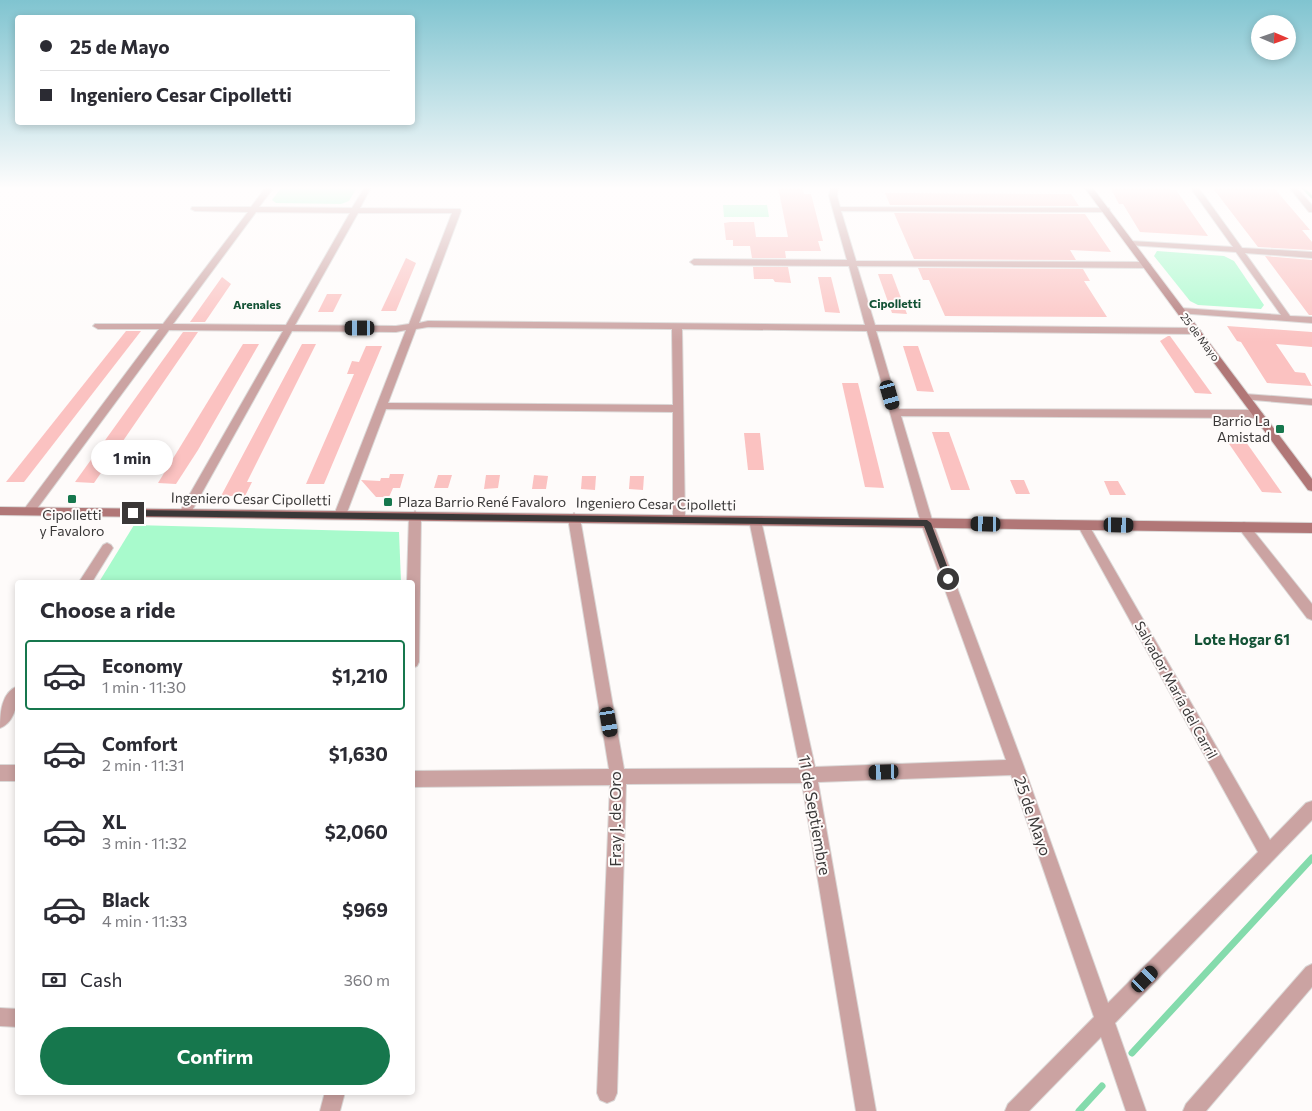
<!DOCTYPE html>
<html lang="en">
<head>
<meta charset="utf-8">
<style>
  :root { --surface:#fff; --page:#f2f2f3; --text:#2b2b33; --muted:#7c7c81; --line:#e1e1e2; --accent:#16774d }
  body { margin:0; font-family:Commissioner,sans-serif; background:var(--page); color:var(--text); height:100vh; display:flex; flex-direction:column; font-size:19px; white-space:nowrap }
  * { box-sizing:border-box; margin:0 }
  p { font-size:16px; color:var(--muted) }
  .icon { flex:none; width:28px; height:28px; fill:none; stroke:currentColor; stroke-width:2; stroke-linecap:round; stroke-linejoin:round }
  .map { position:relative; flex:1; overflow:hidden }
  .panel { position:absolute; left:15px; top:580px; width:400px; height:515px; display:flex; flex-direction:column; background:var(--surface); border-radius:5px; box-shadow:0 2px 8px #0003 }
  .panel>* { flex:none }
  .top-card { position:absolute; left:15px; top:15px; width:400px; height:110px; border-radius:5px; box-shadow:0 2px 8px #0003; display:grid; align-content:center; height:110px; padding:0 25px; background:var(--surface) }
  .needle { width:32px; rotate:92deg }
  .tools { position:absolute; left:1251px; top:15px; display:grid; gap:10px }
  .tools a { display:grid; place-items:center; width:45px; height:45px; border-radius:50%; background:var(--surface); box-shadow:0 2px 8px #0003; font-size:25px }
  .end { position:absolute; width:22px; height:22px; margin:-11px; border:6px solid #3a3838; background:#fff; box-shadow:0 0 0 2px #fff }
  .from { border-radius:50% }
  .bubble { position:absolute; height:35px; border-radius:18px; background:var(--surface); box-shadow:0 2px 8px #0003; font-size:16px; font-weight:700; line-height:35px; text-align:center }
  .car { position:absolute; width:15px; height:30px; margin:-15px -8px; border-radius:6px; box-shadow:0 0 4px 1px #0007; background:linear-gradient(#222 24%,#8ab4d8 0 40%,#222 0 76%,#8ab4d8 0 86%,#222 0) }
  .top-card b { display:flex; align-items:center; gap:18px; height:48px; font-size:19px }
  .top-card b+b { border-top:1px solid var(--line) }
  .top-card i { width:12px; height:12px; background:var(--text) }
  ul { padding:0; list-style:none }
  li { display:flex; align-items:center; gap:15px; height:70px; margin:0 10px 8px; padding:0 15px; border:2px solid transparent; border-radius:5px }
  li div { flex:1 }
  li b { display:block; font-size:19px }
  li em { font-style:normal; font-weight:700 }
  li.current { border-color:var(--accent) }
  li>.icon { width:45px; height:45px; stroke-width:1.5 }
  h2 { padding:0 25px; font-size:22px; line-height:60px }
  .pay { display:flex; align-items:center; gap:12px; height:55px; padding:0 25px; font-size:19px }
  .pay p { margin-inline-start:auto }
  .primary-button { display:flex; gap:10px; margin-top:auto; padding:10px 25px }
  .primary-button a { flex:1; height:58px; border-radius:30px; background:var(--accent); color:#fff; font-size:20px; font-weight:700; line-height:58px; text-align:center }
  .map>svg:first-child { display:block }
  .green { fill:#a8facc }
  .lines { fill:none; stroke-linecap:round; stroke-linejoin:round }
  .stream-far1 { stroke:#84dbac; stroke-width:3 }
  .stream { stroke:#84dbac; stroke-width:7 }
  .building { fill:#fbc2c1 }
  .street-casing { stroke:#dbd8d7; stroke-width:2 }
  .secondary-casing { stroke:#dbd8d7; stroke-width:2 }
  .street { fill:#cba3a2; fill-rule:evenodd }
  .secondary { fill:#b17777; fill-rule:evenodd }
  .route { fill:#3a3838 }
  .poi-dot { fill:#16774d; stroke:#fefbfa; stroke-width:2 }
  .labels { text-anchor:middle; stroke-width:4; stroke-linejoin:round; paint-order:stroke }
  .far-street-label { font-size:11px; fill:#3a3838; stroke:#fefbfa }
  .far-neighbourhood-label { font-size:12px; font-weight:bold; fill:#135235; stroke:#fefbfa }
  .poi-label { font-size:14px; fill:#3a3838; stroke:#fefbfa; text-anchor:end }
  .street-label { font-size:14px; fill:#3a3838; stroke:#fefbfa }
  .neighbourhood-label { font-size:15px; font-weight:bold; fill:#135235; stroke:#fefbfa }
  .near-street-label { font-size:16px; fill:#3a3838; stroke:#fefbfa }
</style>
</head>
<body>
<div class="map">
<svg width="1312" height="1111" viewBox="0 0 1312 1111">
  <rect width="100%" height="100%" fill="#fefbfa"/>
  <g class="green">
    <polygon points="282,187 357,187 349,201 341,204 276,203 272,200"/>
    <polygon points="723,205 767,205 769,217 724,217"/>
    <polygon points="1157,251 1224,256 1234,261 1264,305 1261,309 1198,305 1190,301 1154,256"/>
    <polygon points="134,525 399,532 401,582 99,582"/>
  </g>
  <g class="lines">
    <polyline class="stream-far1" points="1302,187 1312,197"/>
    <g class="stream">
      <polyline points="1132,1053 1312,858"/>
      <polyline points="1079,1111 1102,1086"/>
    </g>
  </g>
  <g class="building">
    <polygon points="778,187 802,187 804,194 811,194 823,241 818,241 821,251 785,251 786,258 752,258 750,246 733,246 733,240 726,240 724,223 730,222 754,222 756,237 788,237"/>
    <polygon points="1110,187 1167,187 1169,189 1176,190 1208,236 1140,232 1123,204 1119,204"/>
    <polygon points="1212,187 1275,189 1310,230 1302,230 1312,242 1312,250 1258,247"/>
    <polygon points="885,193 1071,194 1079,206 890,205"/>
    <polygon points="894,213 1085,214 1111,252 1070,250 1076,260 914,259"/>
    <polygon points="1265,256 1312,260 1312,315 1309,315"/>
    <polygon points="406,258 416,263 396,311 381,311"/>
    <polygon points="753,267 788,267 791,283 775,282 773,279 754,279"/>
    <polygon points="918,268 1083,269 1090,281 1084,281 1107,317 945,316 929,280 923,280"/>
    <polygon points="878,274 892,274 907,314 892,313"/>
    <polygon points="222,277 231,284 205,322 190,322"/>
    <polygon points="818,277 831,277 840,313 825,312"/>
    <polygon points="327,294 342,294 333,312 318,312"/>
    <polygon points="1227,326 1312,332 1312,347 1276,344 1295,372 1305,373 1312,386 1267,383 1241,342 1237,341"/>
    <polygon points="126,331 141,331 24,482 6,482"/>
    <polygon points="183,332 198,332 94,483 75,482"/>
    <polygon points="1168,336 1170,336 1212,394 1195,393 1160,341"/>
    <polygon points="243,344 259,344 198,450 176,484 158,483"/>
    <polygon points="302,344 316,344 247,482 252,482 245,496 221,496"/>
    <polygon points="366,346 382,346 324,484 306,484 354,374 347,374 352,361 359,362"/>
    <polygon points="903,346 918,346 934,392 917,391"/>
    <polygon points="842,383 858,383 884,488 865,487"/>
    <polygon points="932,432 949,432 970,490 951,490"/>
    <polygon points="744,433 760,433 764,470 748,470"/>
    <polygon points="1223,435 1241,435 1282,493 1262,492"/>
    <polygon points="390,474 404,474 400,488 393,488 389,497 376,497 361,480 380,481 381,478 389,478"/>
    <polygon points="438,475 452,475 448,488 434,488"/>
    <polygon points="486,475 500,475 498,488 484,489"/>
    <polygon points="534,475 548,476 546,489 532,489"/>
    <polygon points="582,476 596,476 595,490 581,489"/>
    <polygon points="630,476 644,476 643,490 629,489"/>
    <polygon points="1010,480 1024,480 1030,494 1016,494"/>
    <polygon points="1104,481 1118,481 1126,495 1110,495"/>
  </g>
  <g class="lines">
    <defs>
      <g id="street">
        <path d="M266,187H274L259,207L352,208L365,187H371L360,208L460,209L461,211L419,323L428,321L865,325L849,266L694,265L690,262L694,259L847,260L829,196L831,187H838L837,196L840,207L1109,208L1110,210L1106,212L841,211L856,261L1147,262L1151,265L1147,268L857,266L875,325L1196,328L1201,331L1196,334L876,331L899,409L1258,410L1263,414L1258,418L901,416L933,523L1024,767L1108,1003L1258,852L1079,528L1077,525L1079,522H1087L1270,840L1306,803L1312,801V820L1115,1023L1146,1111H1126L1101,1037L1029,1111H1005L1008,1104L1094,1017L1011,775L818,782L876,1111H856L802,783L626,784L617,1093L614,1100L607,1103L600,1100L597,1093L610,785L412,787V771L609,769L568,518L574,513L580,518L624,769L800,768L749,520L751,517H759L761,520L815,767L1006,760L921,523L867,331L682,329L685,519L679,524L673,519V412L386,409L346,515L340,519L336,518L334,515L406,330L396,332L292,331L189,516H181L179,513L283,331L169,330L33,514H25L23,511L25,508L159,329H98L93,326L95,324H163L248,212L195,211L191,209L192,207H251ZM256,212L350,213L286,325L173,324ZM358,213H452L409,324L396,326L295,325ZM428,327L672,329L673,405L388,403L416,329Z"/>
        <polygon points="1190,187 1198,187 1242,248 1312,252 1312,258 1245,253 1290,316 1312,317 1312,323 1178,313 1176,311 1181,308 1281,315 1236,252 1128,245 1128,241 1131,241 1233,247"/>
        <polygon points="1289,187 1296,187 1312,205 1312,212 1309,212"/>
        <polygon points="1245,394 1312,399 1312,405 1241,399 1240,397"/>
        <polygon points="415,511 421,516 419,662 417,666 412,668 412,582 407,582 409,516"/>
        <polygon points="1244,522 1248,524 1312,604 1312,620 1307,618 1240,530 1238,527 1240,524"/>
        <polygon points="107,543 111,545 113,548 92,582 79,582 103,545"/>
        <path d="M18,686C18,700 16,722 0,728C0,714 1,692 18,686Z"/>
        <rect x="0" y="765" width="18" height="16"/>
        <polygon points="1312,964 1312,987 1206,1111 1183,1111 1186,1104 1306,967"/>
        <polygon points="0,1008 18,1009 18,1027 0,1026"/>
        <polygon points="325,1092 345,1092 340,1111 320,1111"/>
      </g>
      <g id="secondary">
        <polygon points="1084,187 1092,187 1312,479 1312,491 1308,490"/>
        <polygon points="0,507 1312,523 1312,533 0,515"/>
      </g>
    </defs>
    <use href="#street" class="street-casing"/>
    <use href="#secondary" class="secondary-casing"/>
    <use href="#street" class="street"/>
    <use href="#secondary" class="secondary"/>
  </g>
  <linearGradient id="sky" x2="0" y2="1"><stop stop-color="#80c4d0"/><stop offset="0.55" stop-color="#fffdfd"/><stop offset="1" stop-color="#fffdfd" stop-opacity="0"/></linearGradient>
  <rect width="1312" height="342" fill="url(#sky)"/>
  <polygon class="route" points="133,510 927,520 931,523 952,579 951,581 945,581 924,526 133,516 129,513"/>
  <g class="poi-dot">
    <rect x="1275" y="424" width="10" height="10" rx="2.5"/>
    <rect x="67" y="494" width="10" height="10" rx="2.5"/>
    <rect x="383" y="497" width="10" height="10" rx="2.5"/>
  </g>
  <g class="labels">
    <g class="far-street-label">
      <text transform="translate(1200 337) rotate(53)" y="4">25 de Mayo</text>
    </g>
    <g class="far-neighbourhood-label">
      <text x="895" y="308">Cipolletti</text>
      <text x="257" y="309">Arenales</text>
    </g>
    <g class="poi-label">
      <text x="1270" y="426">Barrio La<tspan x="1270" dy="16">Amistad</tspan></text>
      <text x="398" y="507" text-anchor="start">Plaza Barrio René Favaloro</text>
      <text x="72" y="520" text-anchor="middle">Cipolletti<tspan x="72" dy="16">y Favaloro</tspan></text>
    </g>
    <g class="street-label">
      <text transform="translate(251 499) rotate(1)" y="5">Ingeniero Cesar Cipolletti</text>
      <text transform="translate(656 504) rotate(1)" y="5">Ingeniero Cesar Cipolletti</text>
      <text transform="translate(1176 690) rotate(61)" y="5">Salvador María del Carril</text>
    </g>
    <g class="neighbourhood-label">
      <text x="1242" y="645">Lote Hogar 61</text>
    </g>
    <g class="near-street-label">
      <text transform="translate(815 815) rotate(80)" y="6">11 de Septiembre</text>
      <text transform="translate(1033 816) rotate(71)" y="6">25 de Mayo</text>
      <text transform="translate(615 819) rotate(-90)" y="6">Fray J. de Oro</text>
    </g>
  </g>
</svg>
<div class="tools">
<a><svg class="needle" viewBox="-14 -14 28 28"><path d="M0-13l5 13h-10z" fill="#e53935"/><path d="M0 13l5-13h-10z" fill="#7c7c81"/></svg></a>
</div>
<i class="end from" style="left:948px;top:579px"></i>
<i class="end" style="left:133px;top:513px"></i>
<div class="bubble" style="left:91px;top:440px;width:82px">1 min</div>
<i class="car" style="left:360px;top:328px;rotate:270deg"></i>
<i class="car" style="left:890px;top:395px;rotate:164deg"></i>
<i class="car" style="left:986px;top:524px;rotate:271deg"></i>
<i class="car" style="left:1119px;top:525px;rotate:91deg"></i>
<i class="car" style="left:609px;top:722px;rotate:170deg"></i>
<i class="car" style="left:884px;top:772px;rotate:268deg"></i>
<i class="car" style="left:1145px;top:979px;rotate:45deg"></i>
<div class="top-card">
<b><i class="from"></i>25 de Mayo</b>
<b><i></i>Ingeniero Cesar Cipolletti</b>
</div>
<section class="panel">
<h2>Choose a ride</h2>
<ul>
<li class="current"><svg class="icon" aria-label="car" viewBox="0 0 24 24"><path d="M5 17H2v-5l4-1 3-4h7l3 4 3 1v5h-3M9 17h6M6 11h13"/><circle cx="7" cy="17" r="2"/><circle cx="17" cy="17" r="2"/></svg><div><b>Economy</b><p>1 min · 11:30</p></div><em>$1,210</em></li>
<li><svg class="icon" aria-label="car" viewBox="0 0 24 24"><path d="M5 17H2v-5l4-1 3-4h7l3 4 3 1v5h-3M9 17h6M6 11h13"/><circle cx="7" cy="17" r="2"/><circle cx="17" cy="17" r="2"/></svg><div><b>Comfort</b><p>2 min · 11:31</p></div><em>$1,630</em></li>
<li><svg class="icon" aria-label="car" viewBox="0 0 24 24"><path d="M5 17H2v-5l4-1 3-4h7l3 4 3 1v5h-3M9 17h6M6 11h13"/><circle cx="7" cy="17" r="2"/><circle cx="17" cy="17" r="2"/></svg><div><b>XL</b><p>3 min · 11:32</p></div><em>$2,060</em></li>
<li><svg class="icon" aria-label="car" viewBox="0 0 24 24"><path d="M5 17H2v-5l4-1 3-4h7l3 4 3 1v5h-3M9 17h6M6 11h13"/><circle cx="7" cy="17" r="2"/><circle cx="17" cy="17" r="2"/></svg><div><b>Black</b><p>4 min · 11:33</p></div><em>$969</em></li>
</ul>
<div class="pay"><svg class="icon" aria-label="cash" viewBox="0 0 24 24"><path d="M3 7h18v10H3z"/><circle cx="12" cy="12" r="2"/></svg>Cash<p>360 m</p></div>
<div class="primary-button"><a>Confirm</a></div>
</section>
</div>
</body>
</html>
